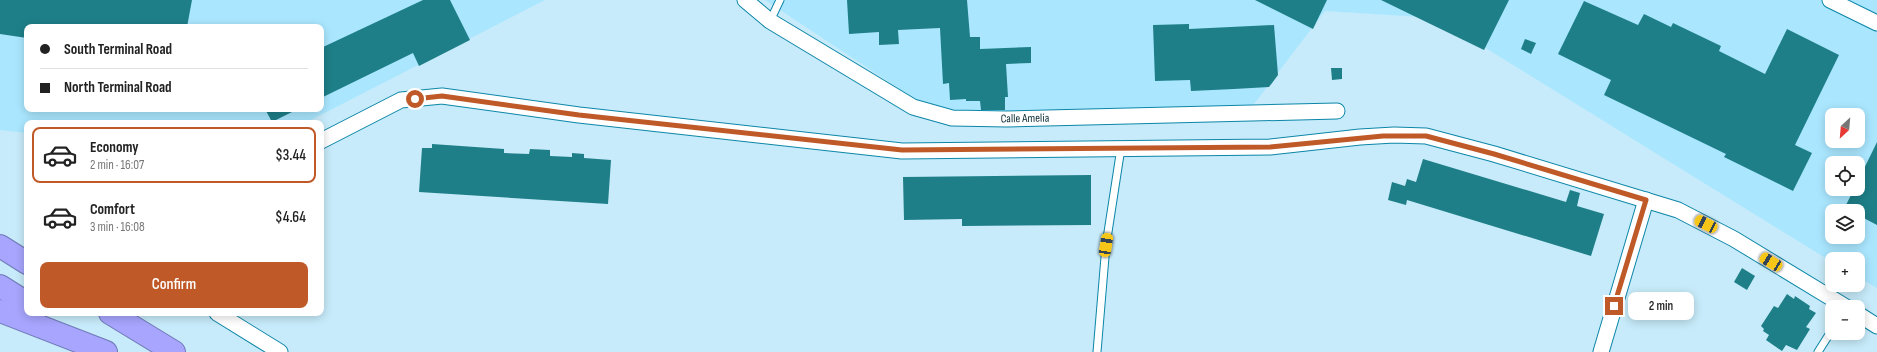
<!DOCTYPE html>
<html lang="en">
<head>
<meta charset="utf-8">
<style>
  :root { --surface:#fff; --page:#f6f6f6; --text:#222; --muted:#767676; --line:#e0e0e0; --accent:#bf5a28 }
  body { margin:0; font-family:"Sofia Sans Condensed",sans-serif; background:var(--page); color:var(--text); height:100vh; display:flex; flex-direction:column; font-size:15px; white-space:nowrap }
  * { box-sizing:border-box; margin:0 }
  p { font-size:13px; color:var(--muted) }
  .icon { flex:none; width:22px; height:22px; fill:none; stroke:currentColor; stroke-width:2; stroke-linecap:round; stroke-linejoin:round }
  .map { position:relative; flex:1; overflow:hidden }
  .panel { position:absolute; left:24px; top:120px; width:300px; height:196px; display:flex; flex-direction:column; background:var(--surface); border-radius:8px; box-shadow:0 2px 10px #0003 }
  .panel>* { flex:none }
  .top-card { position:absolute; left:24px; top:24px; width:300px; height:88px; border-radius:8px; box-shadow:0 2px 10px #0003; display:grid; align-content:center; height:88px; padding:0 16px; background:var(--surface) }
  .needle { width:26px; rotate:206deg }
  .buttons { position:absolute; left:1825px; top:108px; display:grid; gap:8px }
  .buttons a { display:grid; place-items:center; width:40px; height:40px; border-radius:8px; background:var(--surface); box-shadow:0 2px 10px #0003; font-size:20px }
  .end { position:absolute; width:18px; height:18px; margin:-9px; border:5px solid #bf5a28; background:#fff; box-shadow:0 0 0 2px #fff }
  .from { border-radius:50% }
  .bubble { position:absolute; height:28px; border-radius:8px; background:var(--surface); box-shadow:0 2px 10px #0003; font-size:13px; font-weight:600; line-height:28px; text-align:center }
  .car { position:absolute; width:12px; height:24px; margin:-12px -6px; border-radius:5px; box-shadow:0 0 3px 1px #0007; background:linear-gradient(#f5c518 24%,#345 0 40%,#f5c518 0 76%,#345 0 86%,#f5c518 0) }
  .top-card b { display:flex; align-items:center; gap:14px; height:38px; font-size:15px }
  .top-card b+b { border-top:1px solid var(--line) }
  .top-card i { width:10px; height:10px; background:var(--text) }
  ul { padding:7px 0 0; list-style:none }
  li { display:flex; align-items:center; gap:12px; height:56px; margin:0 8px 6px; padding:0 8px; border:2px solid transparent; border-radius:8px }
  li div { flex:1 }
  li b { display:block; font-size:15px }
  li em { font-style:normal; font-weight:600 }
  li.current { border-color:var(--accent) }
  li>.icon { width:36px; height:36px; stroke-width:1.5 }
  .action { display:flex; gap:8px; margin-top:auto; padding:8px 16px }
  .action a { flex:1; height:46px; border-radius:8px; background:var(--accent); color:#fff; font-size:16px; font-weight:600; line-height:46px; text-align:center }
  .map>svg:first-child { display:block }
  .built { fill:#aae7ff; fill-rule:evenodd }
  .building { fill:#1e7f88 }
  .lines { fill:none; stroke-linecap:round; stroke-linejoin:round }
  .service-casing { stroke:#0c86a8; stroke-width:9 }
  .minor-casing { stroke:#0c86a8; stroke-width:17 }
  .motorway-casing { stroke:#6f7ab7; stroke-width:24 }
  .service { stroke:#fff; stroke-width:7 }
  .minor { stroke:#fff; stroke-width:15 }
  .motorway { stroke:#a7a5fd; stroke-width:22 }
  .route { stroke:#bf5a28; stroke-width:5 }
  .labels { text-anchor:middle; stroke-width:3; stroke-linejoin:round; paint-order:stroke }
  .street-label { font-size:12px; fill:#082934; stroke:#fff }
</style>
</head>
<body>
<div class="map">
<svg width="1877" height="352" viewBox="0 0 1877 352">
  <rect width="100%" height="100%" fill="#c7ebfa"/>
  <g class="built">
    <path d="M0,0H545L305,123H27V133L0,130ZM27,27H321V109H27Z"/>
    <path d="M765,0H1877V288L1858,277V259H1832V262L1437,18L1325,11L1251,108L976,115L919,102ZM1832,115H1858V141H1832ZM1832,163H1858V189H1832ZM1832,211H1858V237H1832Z"/>
  </g>
  <g class="building">
    <polygon points="0,0 192,0 187,27 27,27 27,38 0,34"/>
    <polygon points="423,0 450,0 470,40 419,66 413,53 321,98 321,48"/>
    <polygon points="847,0 967,0 970,37 980,37 980,49 1031,47 1031,63 1006,64 1008,97 1005,97 1005,110 981,110 980,101 966,101 966,99 950,100 949,83 943,84 940,28 898,30 899,44 879,45 879,32 849,34"/>
    <polygon points="1255,0 1327,0 1313,29"/>
    <polygon points="1381,0 1509,0 1484,50"/>
    <polygon points="1584,1 1638,25 1644,14 1671,27 1673,23 1721,46 1719,51 1765,74 1787,29 1839,55 1795,145 1812,153 1793,191 1724,157 1726,154 1604,95 1611,80 1558,54"/>
    <polygon points="1189,24 1189,29 1274,25 1278,75 1269,87 1234,89 1191,91 1190,80 1155,81 1153,25"/>
    <polygon points="1525,39 1536,43 1531,54 1521,49"/>
    <polygon points="1331,68 1342,68 1342,79 1332,80"/>
    <polygon points="265,109 298,109 272,122"/>
    <polygon points="1877,142 1877,225 1858,215 1858,211 1843,211 1854,189 1858,189 1858,181"/>
    <polygon points="432,144 504,149 504,153 529,154 530,149 550,150 550,156 572,157 572,153 584,154 584,158 611,160 608,204 419,192 422,148 432,148"/>
    <polygon points="1423,159 1566,202 1570,190 1580,193 1577,206 1604,214 1591,256 1407,200 1406,205 1388,200 1392,182 1405,186 1407,179 1416,182"/>
    <polygon points="1091,175 1091,225 962,226 962,219 904,220 903,177"/>
    <polygon points="1742,268 1755,276 1747,290 1734,282"/>
    <polygon points="1787,294 1794,299 1795,296 1810,306 1809,309 1816,313 1806,327 1810,329 1797,350 1786,345 1782,351 1766,340 1769,335 1763,331 1764,329 1761,326 1774,306 1778,308"/>
  </g>
  <g class="lines">
    <defs>
      <g id="service">
        <polyline points="770,21 780,0"/>
        <polyline points="1097,352 1106,245 1121,148"/>
        <polyline points="1818,352 1832,330"/>
      </g>
      <g id="minor">
        <polyline points="745,0 770,21 913,107 952,118 1007,119 1337,111"/>
        <polyline points="1830,0 1877,23"/>
        <polyline points="321,141 401,100 442,96 579,115 902,151 1270,147 1360,137 1394,135 1426,136 1494,154 1678,210 1734,239 1846,307"/>
        <polyline points="217,313 280,352"/>
        <polyline points="1858,314 1877,326"/>
        <polyline points="1601,352 1646,200"/>
      </g>
      <g id="motorway">
        <polyline points="0,246 27,263"/>
        <polyline points="0,286 27,303"/>
        <polyline points="0,311 106,352"/>
        <polyline points="110,313 174,352"/>
      </g>
    </defs>
    <use href="#service" class="service-casing"/>
    <use href="#minor" class="minor-casing"/>
    <use href="#motorway" class="motorway-casing"/>
    <use href="#service" class="service"/>
    <use href="#minor" class="minor"/>
    <use href="#motorway" class="motorway"/>
  </g>
  <g class="lines">
    <polyline class="route" points="415,99 442,96 579,115 902,150 1270,147 1383,136 1426,136 1494,154 1646,200 1614,306"/>
  </g>
  <g class="labels">
    <g class="street-label">
      <text transform="translate(1025 118) rotate(-1)" y="4">Calle Amelia</text>
    </g>
  </g>
</svg>
<div class="buttons">
<a><svg class="needle" viewBox="-14 -14 28 28"><path d="M0-13l5 13h-10z" fill="#e53935"/><path d="M0 13l5-13h-10z" fill="#767676"/></svg></a>
<a><svg class="icon" aria-label="locate" viewBox="0 0 24 24"><circle cx="12" cy="12" r="6"/><path d="M12 2v4M12 18v4M2 12h4M18 12h4"/></svg></a>
<a><svg class="icon" aria-label="layers" viewBox="0 0 24 24"><path d="M12 4l9 5-9 5-9-5zM3 14l9 5 9-5"/></svg></a>
<a>+</a>
<a>−</a>
</div>
<i class="end from" style="left:415px;top:99px"></i>
<i class="end" style="left:1614px;top:306px"></i>
<div class="bubble" style="left:1628px;top:292px;width:66px">2 min</div>
<i class="car" style="left:1706px;top:224px;rotate:297deg"></i>
<i class="car" style="left:1106px;top:245px;rotate:9deg"></i>
<i class="car" style="left:1771px;top:262px;rotate:301deg"></i>
<div class="top-card">
<b><i class="from"></i>South Terminal Road</b>
<b><i></i>North Terminal Road</b>
</div>
<section class="panel">
<ul>
<li class="current"><svg class="icon" aria-label="car" viewBox="0 0 24 24"><path d="M5 17H2v-5l4-1 3-4h7l3 4 3 1v5h-3M9 17h6M6 11h13"/><circle cx="7" cy="17" r="2"/><circle cx="17" cy="17" r="2"/></svg><div><b>Economy</b><p>2 min · 16:07</p></div><em>$3.44</em></li>
<li><svg class="icon" aria-label="car" viewBox="0 0 24 24"><path d="M5 17H2v-5l4-1 3-4h7l3 4 3 1v5h-3M9 17h6M6 11h13"/><circle cx="7" cy="17" r="2"/><circle cx="17" cy="17" r="2"/></svg><div><b>Comfort</b><p>3 min · 16:08</p></div><em>$4.64</em></li>
</ul>
<div class="action"><a>Confirm</a></div>
</section>
</div>
</body>
</html>
